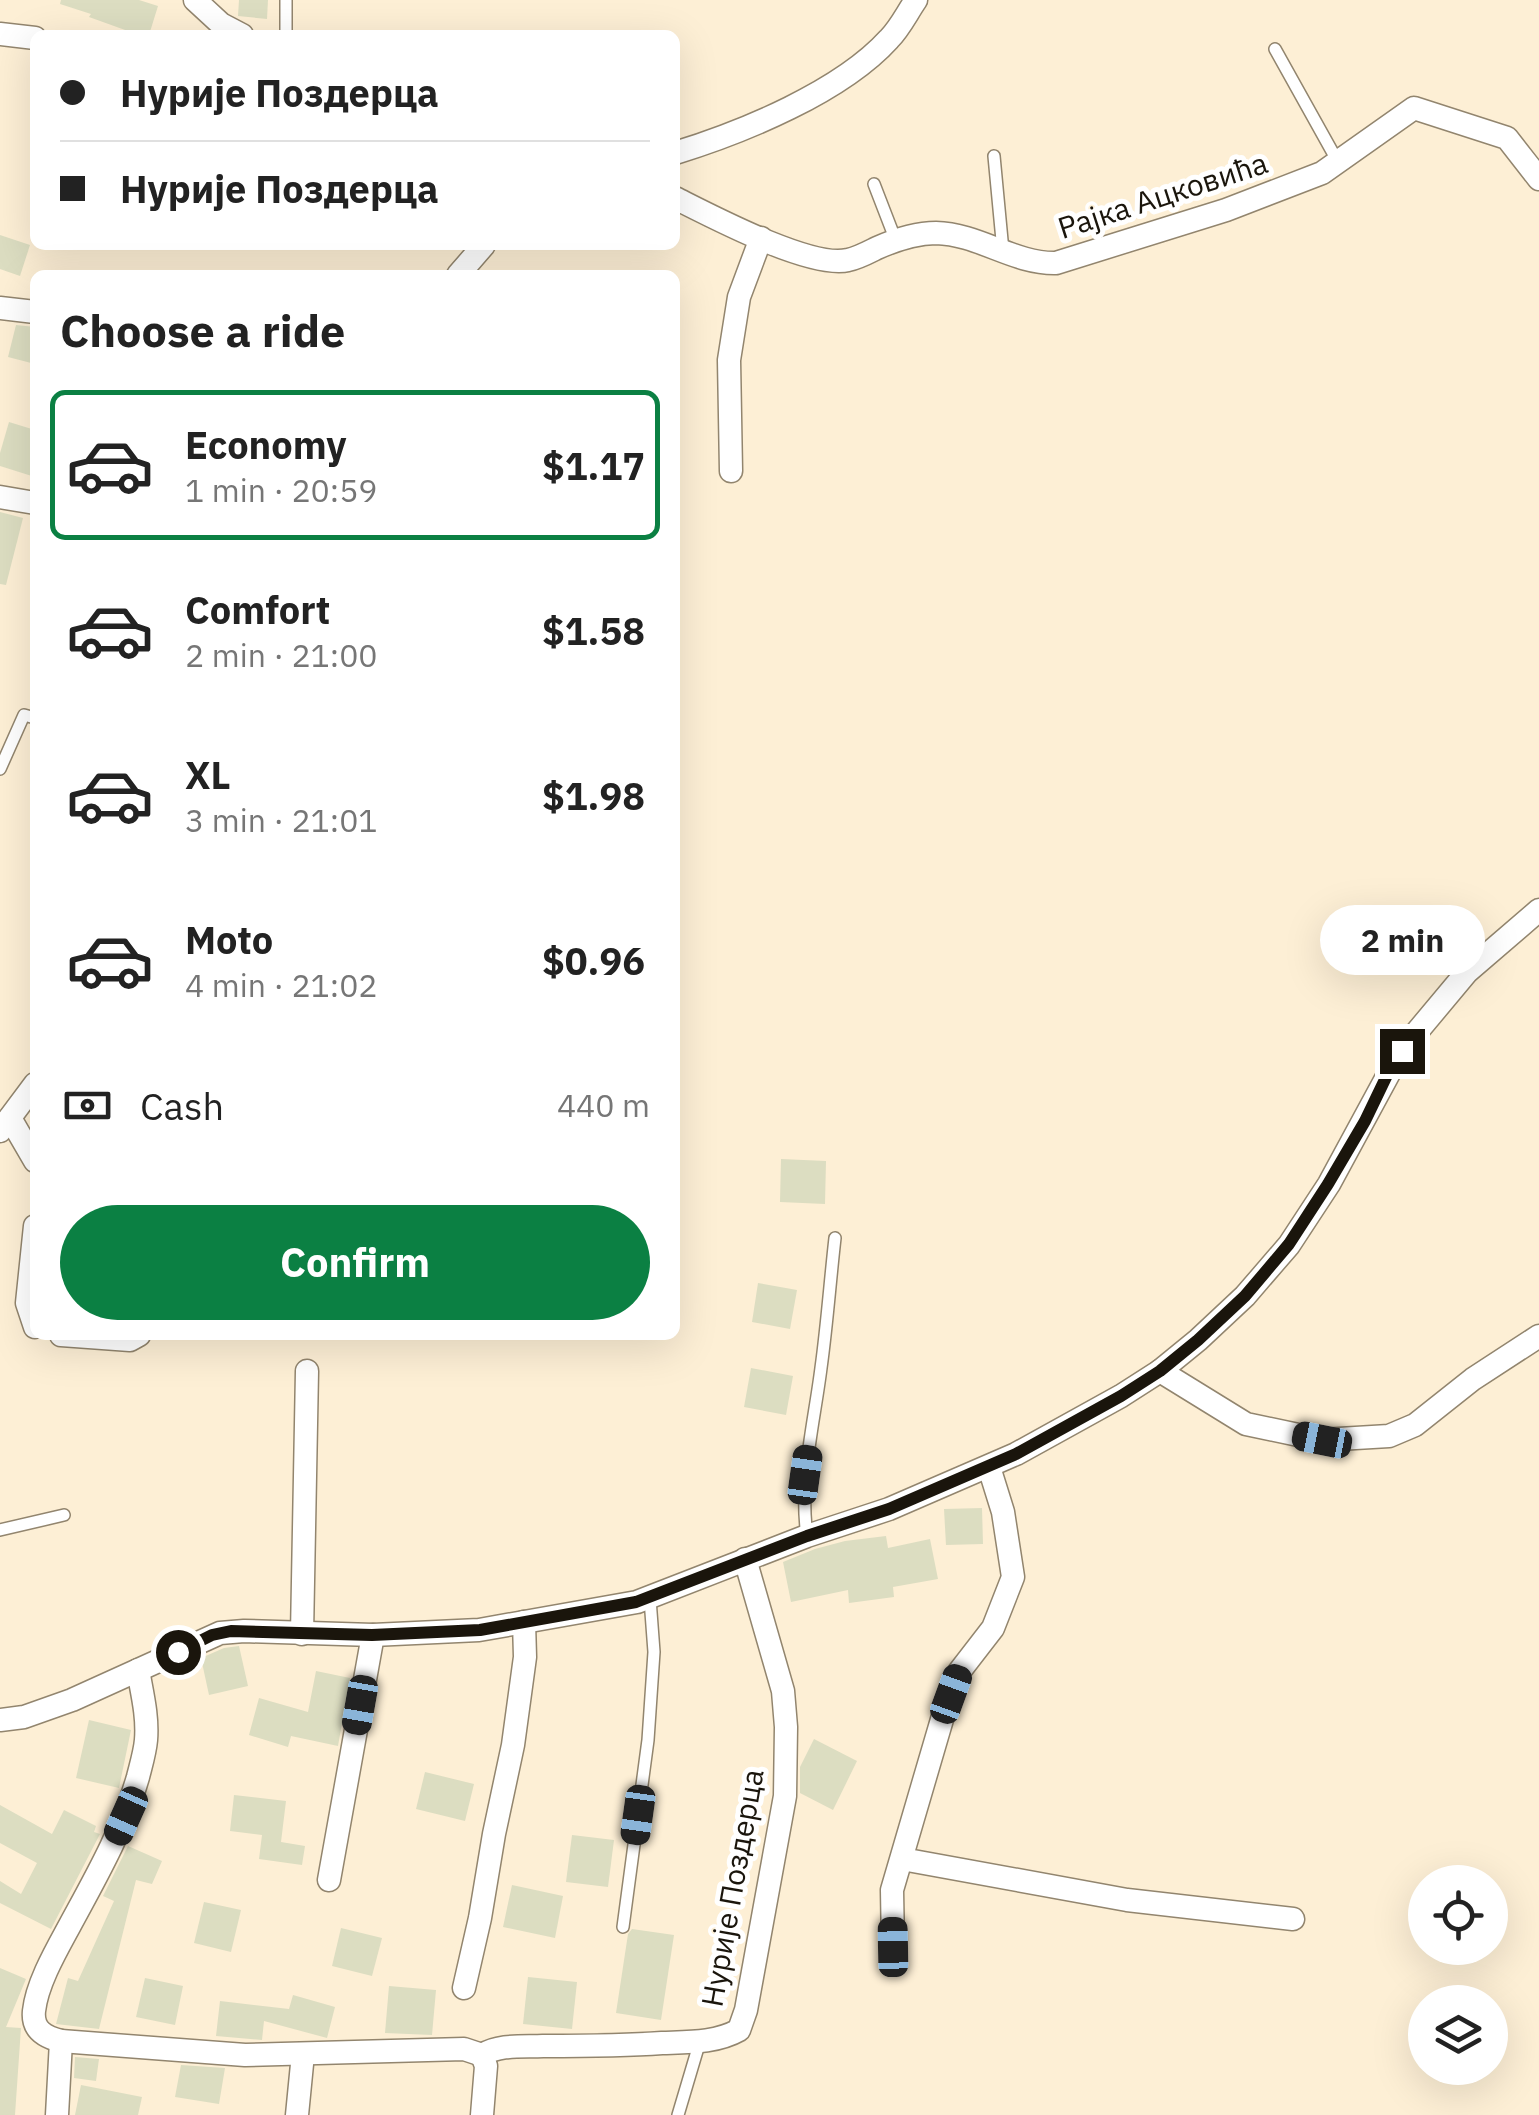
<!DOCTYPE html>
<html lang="en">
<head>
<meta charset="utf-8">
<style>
  :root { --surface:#fff; --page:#f2f2f2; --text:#222; --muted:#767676; --line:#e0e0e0; --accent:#0b8043 }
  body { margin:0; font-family:"IBM Plex Sans",sans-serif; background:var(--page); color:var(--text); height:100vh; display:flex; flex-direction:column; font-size:38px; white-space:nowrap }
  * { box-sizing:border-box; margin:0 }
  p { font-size:32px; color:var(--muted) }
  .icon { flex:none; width:55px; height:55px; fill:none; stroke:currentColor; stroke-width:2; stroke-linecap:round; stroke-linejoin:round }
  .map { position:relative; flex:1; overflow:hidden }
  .details { position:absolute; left:30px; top:270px; width:650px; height:1070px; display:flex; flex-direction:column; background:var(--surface); border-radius:15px; box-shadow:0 10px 40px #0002 }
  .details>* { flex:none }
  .hud { position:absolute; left:30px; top:30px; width:650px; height:220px; border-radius:15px; box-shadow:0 10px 40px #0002; display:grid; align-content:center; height:220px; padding:0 30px; background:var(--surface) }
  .tools { position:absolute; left:1408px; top:1865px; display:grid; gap:20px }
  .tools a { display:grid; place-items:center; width:100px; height:100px; border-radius:50%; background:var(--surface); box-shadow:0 10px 40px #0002; font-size:50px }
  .end { position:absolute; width:45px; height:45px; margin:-22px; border:12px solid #1a150c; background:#fff; box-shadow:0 0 0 5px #fff }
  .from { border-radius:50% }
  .bubble { position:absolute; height:70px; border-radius:35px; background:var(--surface); box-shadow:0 10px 40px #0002; font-size:32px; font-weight:800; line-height:70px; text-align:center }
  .car { position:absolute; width:30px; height:60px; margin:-30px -15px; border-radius:12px; box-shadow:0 0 8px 2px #0007; background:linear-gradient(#222 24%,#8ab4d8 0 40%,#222 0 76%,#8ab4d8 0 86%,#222 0) }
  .hud b { display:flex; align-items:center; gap:35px; height:95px; font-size:38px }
  .hud b+b { border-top:2px solid var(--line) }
  .hud i { width:25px; height:25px; background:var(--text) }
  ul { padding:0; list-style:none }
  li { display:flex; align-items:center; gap:30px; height:150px; margin:0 20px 15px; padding:0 10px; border:5px solid transparent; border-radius:15px }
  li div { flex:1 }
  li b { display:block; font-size:38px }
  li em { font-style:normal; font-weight:800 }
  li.current { border-color:var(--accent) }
  li>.icon { width:90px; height:90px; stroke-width:1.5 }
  h2 { padding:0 30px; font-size:45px; line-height:120px }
  .pay { display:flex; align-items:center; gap:25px; height:110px; padding:0 30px; font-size:38px }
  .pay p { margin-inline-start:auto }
  .action { display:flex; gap:20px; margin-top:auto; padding:20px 30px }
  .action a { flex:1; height:115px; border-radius:60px; background:var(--accent); color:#fff; font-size:40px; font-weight:800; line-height:115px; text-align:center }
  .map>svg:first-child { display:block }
  .building { fill:#dcddc1 }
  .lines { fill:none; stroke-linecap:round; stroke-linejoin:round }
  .service-casing { stroke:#92856e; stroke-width:14 }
  .minor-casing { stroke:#92856e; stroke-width:25 }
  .service { stroke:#fff; stroke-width:11 }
  .minor { stroke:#fff; stroke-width:22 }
  .route { stroke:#1a150c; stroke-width:12 }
  .labels { text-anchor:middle; stroke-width:10; stroke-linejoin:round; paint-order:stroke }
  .street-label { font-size:30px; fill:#1a150c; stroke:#fff }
</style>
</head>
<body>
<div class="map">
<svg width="1539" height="2115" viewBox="0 0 1539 2115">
  <rect width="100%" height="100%" fill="#fdefd5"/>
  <g class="building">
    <polygon points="61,0 139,0 158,6 149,35 139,35 89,17 91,14 60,4"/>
    <polygon points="239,0 268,0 267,19 238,16"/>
    <polygon points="0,235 30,245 20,276 0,269"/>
    <polygon points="16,325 35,327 35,364 8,357"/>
    <polygon points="9,422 35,430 35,477 0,466 0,453"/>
    <polygon points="0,512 23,518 6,585 0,584"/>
    <polygon points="781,1159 826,1161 825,1204 780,1202"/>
    <polygon points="758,1283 797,1290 790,1329 752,1322"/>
    <polygon points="751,1368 793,1376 786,1415 744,1407"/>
    <polygon points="982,1508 983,1544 946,1545 944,1509"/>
    <polygon points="886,1536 888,1548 930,1539 938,1579 893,1587 894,1597 849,1603 848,1590 791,1602 783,1562 815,1549 845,1541"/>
    <polygon points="239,1646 248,1686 209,1695 201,1658 224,1648"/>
    <polygon points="316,1671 350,1678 338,1746 291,1736 288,1747 249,1735 259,1698 308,1712"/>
    <polygon points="89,1720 131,1730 119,1788 76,1778"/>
    <polygon points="814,1739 857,1761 833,1810 800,1793 800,1767"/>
    <polygon points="425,1772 474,1784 465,1821 416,1809"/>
    <polygon points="234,1795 286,1801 281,1842 305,1846 302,1865 259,1859 262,1835 230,1831"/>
    <polygon points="0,1805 52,1834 64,1810 96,1826 94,1832 100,1834 51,1929 0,1903 0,1881 21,1894 37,1863 0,1843"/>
    <polygon points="572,1835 614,1840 608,1887 566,1882"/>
    <polygon points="128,1846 162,1861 152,1884 136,1880 99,2029 56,2024 68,1978 78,1981 114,1901 103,1896"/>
    <polygon points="512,1885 563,1896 555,1938 503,1927"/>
    <polygon points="204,1902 241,1910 231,1952 194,1943"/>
    <polygon points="341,1928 382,1938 372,1976 332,1966"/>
    <polygon points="632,1929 674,1935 661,2020 616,2013 628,1934"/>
    <polygon points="0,1968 26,1979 6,2027 21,2028 15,2115 0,2115"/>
    <polygon points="528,1977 577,1982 572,2029 523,2024"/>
    <polygon points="145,1978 183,1986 175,2025 136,2017"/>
    <polygon points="389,1986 436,1990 432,2035 385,2033"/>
    <polygon points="293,1995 335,2007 327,2038 264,2021 262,2040 216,2036 220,2001 289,2009"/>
    <polygon points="75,2057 99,2059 96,2081 74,2078"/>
    <polygon points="181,2065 225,2068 219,2104 175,2097"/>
    <polygon points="81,2085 142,2097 138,2115 75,2115"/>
  </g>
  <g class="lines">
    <defs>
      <g id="service">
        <polyline points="286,0 286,35"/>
        <polyline points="1275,49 1338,162"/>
        <polyline points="994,156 1003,251"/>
        <polyline points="874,184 896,241"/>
        <polyline points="0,769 24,715 35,718"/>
        <polyline points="0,1530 64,1515"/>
        <path d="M807,1536C799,1480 814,1424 821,1368C827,1325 830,1282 835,1238"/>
        <polyline points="623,1927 648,1740 654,1652 650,1599"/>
        <polyline points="678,2115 700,2041"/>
      </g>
      <g id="minor">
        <polyline points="195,0 221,24 242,35"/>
        <polyline points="0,34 35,38"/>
        <path d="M675,153C743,132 841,92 889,39C900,28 907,13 916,0"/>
        <path d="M675,198C711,216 811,269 848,260C858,258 867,253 877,248C895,240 917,233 936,233C979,234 1014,264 1056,263L1226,210L1322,173L1414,108L1507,138L1539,179"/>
        <polyline points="458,275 484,245"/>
        <polyline points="0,308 35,312"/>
        <polyline points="731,471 729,360 739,297 761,238"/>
        <polyline points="0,497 35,503"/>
        <polyline points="10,1118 35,1161"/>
        <polyline points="0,1131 35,1084"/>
        <polyline points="35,1226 27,1303 35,1327"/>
        <polyline points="61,1335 130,1340 139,1335"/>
        <polyline points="1160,1371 1246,1424 1322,1440 1389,1436 1415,1425 1473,1379 1539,1336"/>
        <polyline points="302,1634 307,1371"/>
        <path d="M138,1670C142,1693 148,1716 146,1740C145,1752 141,1765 138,1777C123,1830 96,1877 70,1925C57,1949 37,1983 34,2011C32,2030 45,2037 61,2041L245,2055L464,2049L482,2055C500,2044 523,2047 543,2046C583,2046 622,2046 662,2043C688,2042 716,2043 739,2030L746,2010L785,1796L786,1727L783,1691L745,1559"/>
        <polyline points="0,1720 24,1717 72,1700 220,1633 244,1631 373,1635 479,1630 637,1602 807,1536 889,1509 1016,1454 1121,1396 1160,1371 1198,1340 1245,1296 1289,1245 1329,1184 1401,1051 1467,972 1539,910"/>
        <polyline points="902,1859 1127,1900 1293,1919"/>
        <polyline points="329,1880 373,1635"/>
        <polyline points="893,1947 892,1890 943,1716 959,1672 993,1628 1013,1577 1003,1512 989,1467"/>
        <polyline points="464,1988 480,1918 494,1834 513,1745 525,1657 524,1622"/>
        <polyline points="482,2055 486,2066 482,2115"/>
        <polyline points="57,2115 61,2041"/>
        <polyline points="297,2115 303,2054"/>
      </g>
    </defs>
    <use href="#service" class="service-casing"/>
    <use href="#minor" class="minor-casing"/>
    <use href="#service" class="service"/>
    <use href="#minor" class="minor"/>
  </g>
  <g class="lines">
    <polyline class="route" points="178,1652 212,1635 231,1631 372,1635 480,1630 636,1602 807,1536 889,1509 1016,1454 1121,1396 1160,1371 1198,1340 1245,1296 1289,1244 1328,1184 1365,1121 1390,1069 1402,1051"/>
  </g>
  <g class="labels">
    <g class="street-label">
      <text transform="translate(1163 196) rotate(-18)" y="10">Рајка Ацковића</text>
      <text transform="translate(733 1888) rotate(-80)" y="10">Нурије Поздерца</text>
    </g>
  </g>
</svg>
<div class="tools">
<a><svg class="icon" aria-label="locate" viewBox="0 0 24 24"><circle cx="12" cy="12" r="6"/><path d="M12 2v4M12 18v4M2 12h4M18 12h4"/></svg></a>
<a><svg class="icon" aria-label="layers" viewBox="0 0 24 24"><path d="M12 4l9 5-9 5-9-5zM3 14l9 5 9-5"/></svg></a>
</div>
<i class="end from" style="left:178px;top:1652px"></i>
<i class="end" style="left:1402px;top:1051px"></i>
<div class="bubble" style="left:1320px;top:905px;width:165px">2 min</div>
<i class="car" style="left:1322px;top:1440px;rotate:281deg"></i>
<i class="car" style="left:805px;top:1475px;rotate:8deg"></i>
<i class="car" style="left:951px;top:1694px;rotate:20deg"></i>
<i class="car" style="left:360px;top:1705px;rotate:190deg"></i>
<i class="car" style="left:638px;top:1815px;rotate:188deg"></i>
<i class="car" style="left:126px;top:1816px;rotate:204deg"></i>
<i class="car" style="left:893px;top:1947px;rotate:359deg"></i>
<div class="hud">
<b><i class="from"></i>Нурије Поздерца</b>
<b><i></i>Нурије Поздерца</b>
</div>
<section class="details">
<h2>Choose a ride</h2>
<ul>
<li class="current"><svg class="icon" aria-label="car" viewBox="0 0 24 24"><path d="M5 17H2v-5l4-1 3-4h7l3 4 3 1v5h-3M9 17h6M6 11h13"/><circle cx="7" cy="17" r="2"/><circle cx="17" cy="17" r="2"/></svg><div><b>Economy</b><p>1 min · 20:59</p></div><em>$1.17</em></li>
<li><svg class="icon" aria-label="car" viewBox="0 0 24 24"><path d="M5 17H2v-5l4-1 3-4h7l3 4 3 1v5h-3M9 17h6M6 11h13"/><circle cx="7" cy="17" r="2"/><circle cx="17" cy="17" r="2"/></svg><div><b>Comfort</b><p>2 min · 21:00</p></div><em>$1.58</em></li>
<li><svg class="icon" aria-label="car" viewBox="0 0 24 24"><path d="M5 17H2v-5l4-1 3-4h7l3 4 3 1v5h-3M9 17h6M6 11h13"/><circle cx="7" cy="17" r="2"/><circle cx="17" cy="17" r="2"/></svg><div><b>XL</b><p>3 min · 21:01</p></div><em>$1.98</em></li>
<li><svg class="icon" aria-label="car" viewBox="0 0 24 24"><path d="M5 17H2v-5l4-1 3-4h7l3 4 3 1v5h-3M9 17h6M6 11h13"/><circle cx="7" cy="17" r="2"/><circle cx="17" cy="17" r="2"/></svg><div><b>Moto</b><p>4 min · 21:02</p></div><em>$0.96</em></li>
</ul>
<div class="pay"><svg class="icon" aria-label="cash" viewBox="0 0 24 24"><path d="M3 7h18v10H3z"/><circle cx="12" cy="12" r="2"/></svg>Cash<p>440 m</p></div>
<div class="action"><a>Confirm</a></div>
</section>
</div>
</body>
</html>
